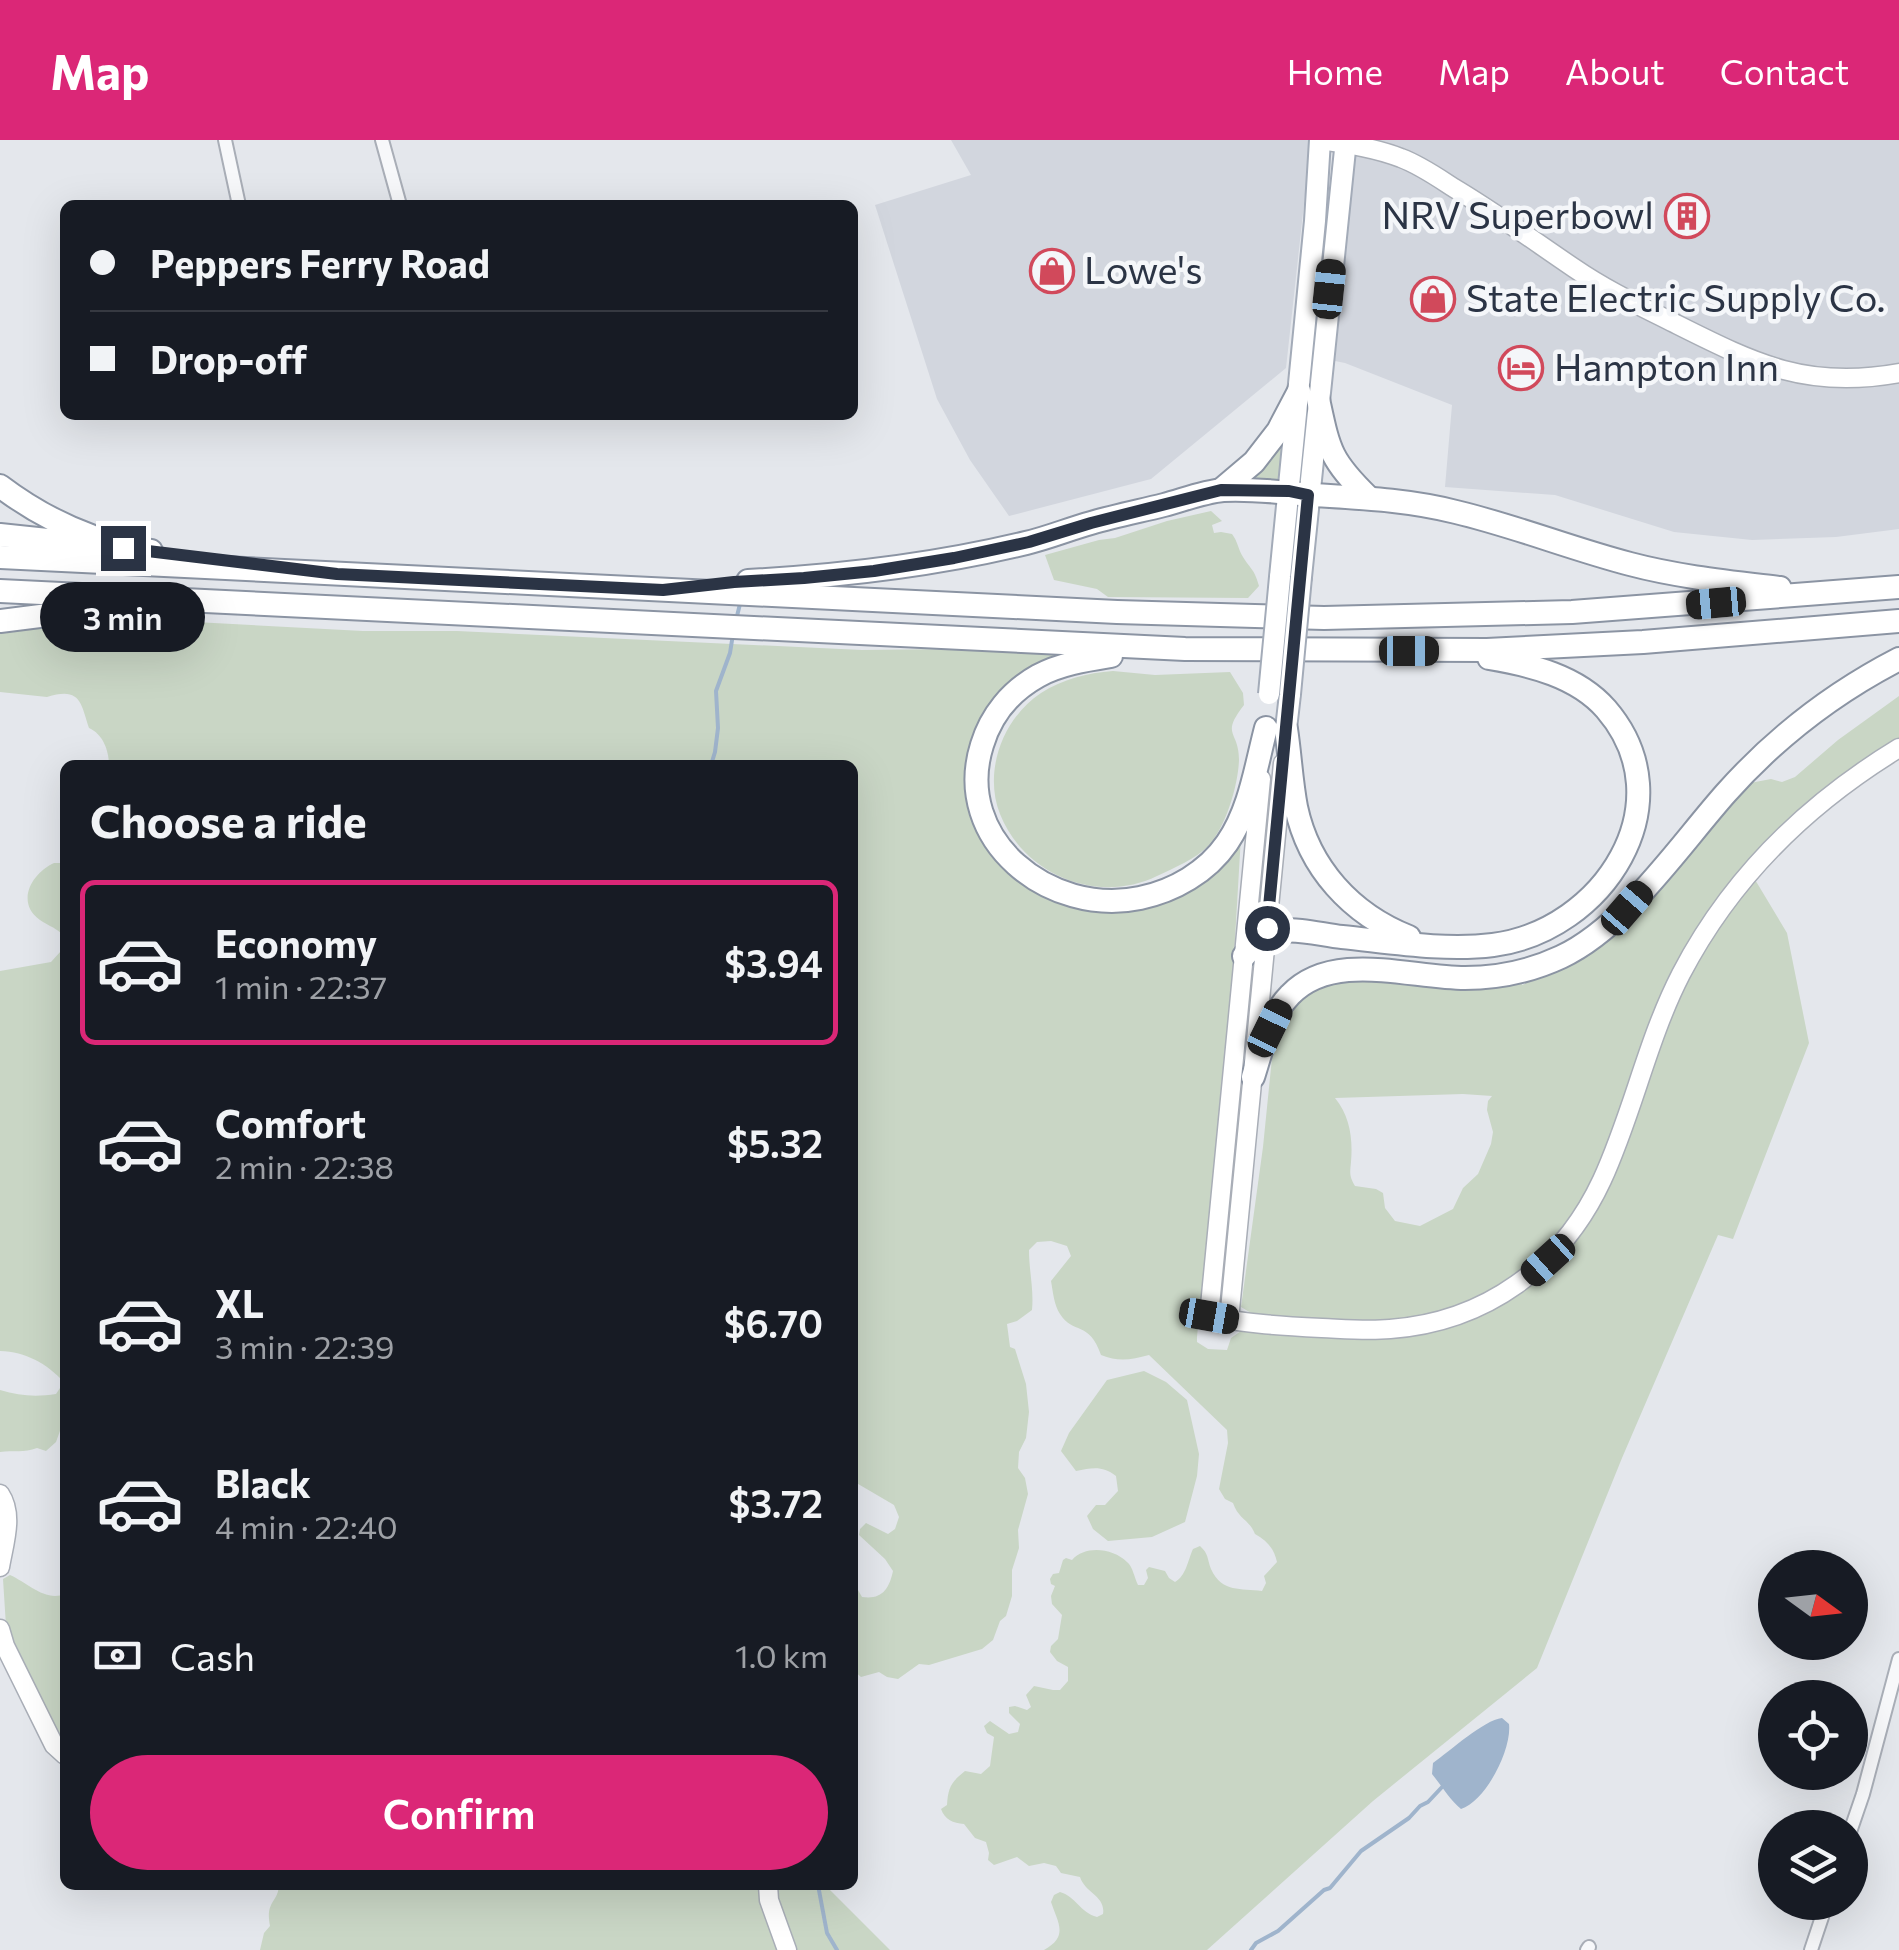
<!DOCTYPE html>
<html lang="en">
<head>
<meta charset="utf-8">
<style>
  :root { --surface:#171b24; --page:#242831; --text:#f1f3f6; --muted:#9ea1a6; --line:#363941; --accent:#db2777 }
  body { margin:0; font-family:Commissioner,sans-serif; background:var(--page); color:var(--text); height:100vh; display:flex; flex-direction:column; font-size:38px; white-space:nowrap }
  * { box-sizing:border-box; margin:0 }
  p { font-size:32px; color:var(--muted) }
  .icon { flex:none; width:55px; height:55px; fill:none; stroke:currentColor; stroke-width:2; stroke-linecap:round; stroke-linejoin:round }
  .map { position:relative; flex:1; overflow:hidden }
  .sheet { position:absolute; left:60px; top:620px; width:798px; height:1130px; display:flex; flex-direction:column; background:var(--surface); border-radius:15px; box-shadow:0 10px 40px #0002 }
  .sheet>* { flex:none }
  .hud { position:absolute; left:60px; top:60px; width:798px; height:220px; border-radius:15px; box-shadow:0 10px 40px #0002; display:grid; align-content:center; height:220px; padding:0 30px; background:var(--surface) }
  .needle { width:65px; rotate:105deg }
  .buttons { position:absolute; left:1758px; top:1410px; display:grid; gap:20px }
  .buttons a { display:grid; place-items:center; width:110px; height:110px; border-radius:50%; background:var(--surface); box-shadow:0 10px 40px #0002; font-size:50px }
  .end { position:absolute; width:45px; height:45px; margin:-22px; border:12px solid #2b3445; background:#fff; box-shadow:0 0 0 5px #fff }
  .from { border-radius:50% }
  .bubble { position:absolute; height:70px; border-radius:35px; background:var(--surface); box-shadow:0 10px 40px #0002; font-size:32px; font-weight:600; line-height:70px; text-align:center }
  .car { position:absolute; width:30px; height:60px; margin:-30px -15px; border-radius:12px; box-shadow:0 0 8px 2px #0007; background:linear-gradient(#222 24%,#8ab4d8 0 40%,#222 0 76%,#8ab4d8 0 86%,#222 0) }
  .hud b { display:flex; align-items:center; gap:35px; height:95px; font-size:38px }
  .hud b+b { border-top:2px solid var(--line) }
  .hud i { width:25px; height:25px; background:var(--text) }
  ul { padding:0; list-style:none }
  li { display:flex; align-items:center; gap:30px; height:165px; margin:0 20px 15px; padding:0 10px; border:5px solid transparent; border-radius:15px }
  li div { flex:1 }
  li b { display:block; font-size:38px }
  li em { font-style:normal; font-weight:600 }
  li.active { border-color:var(--accent) }
  li>.icon { width:90px; height:90px; stroke-width:1.5 }
  h2 { padding:0 30px; font-size:45px; line-height:120px }
  .pay { display:flex; align-items:center; gap:25px; height:110px; padding:0 30px; font-size:38px }
  .pay p { margin-inline-start:auto }
  .button { display:flex; gap:20px; margin-top:auto; padding:20px 30px }
  .button a { flex:1; height:115px; border-radius:60px; background:var(--accent); color:#fff; font-size:40px; font-weight:600; line-height:115px; text-align:center }
  header { display:flex; align-items:center; gap:60px; box-sizing:border-box; height:140px; padding:0 50px; background:var(--accent); color:#fff }
  header strong { font-size:48px }
  nav { display:flex; gap:55px; margin-inline-start:auto; font-size:35px }
  .map>svg:first-child { display:block }
  .built { fill:#d2d6de }
  .green { fill:#c9d6c5; fill-rule:evenodd }
  .water { fill:#9fb4cc }
  .lines { fill:none; stroke-linecap:round; stroke-linejoin:round }
  .stream { stroke:#9fb4cc; stroke-width:4 }
  .street-casing { stroke:#a9aeb7; stroke-width:16 }
  .secondary-casing { stroke:#a9aeb7; stroke-width:21 }
  .primary-casing { stroke:#a3abb8; stroke-width:24 }
  .highway-casing { stroke:#8b94a3; stroke-width:26 }
  .street { stroke:#f7f8fa; stroke-width:12 }
  .secondary { stroke:#fff; stroke-width:18 }
  .primary { stroke:#fff; stroke-width:20 }
  .highway { stroke:#fff; stroke-width:22 }
  .primary-bridge-casing { stroke:#a3abb8; stroke-width:24; stroke-linecap:butt }
  .primary-bridge { stroke:#fff; stroke-width:20 }
  .route { stroke:#2b3445; stroke-width:12 }
  .labels { text-anchor:middle; stroke-width:9; stroke-linejoin:round; paint-order:stroke }
  .poi-label { font-size:38px; fill:#2b3445; stroke:#f4f6f9; text-anchor:start }
</style>
</head>
<body>
<header>
<strong>Map</strong>
<nav><a>Home</a><a>Map</a><a>About</a><a>Contact</a></nav>
</header>
<div class="map">
<svg width="1899" height="1810" viewBox="0 0 1899 1810">
  <rect width="100%" height="100%" fill="#e4e7ec"/>
  <g class="built">
    <polygon points="951,0 1311,0 1286,228 1151,339 1009,376 970,320 937,259 875,65 971,35"/>
    <polygon points="1357,0 1899,0 1899,389 1836,397 1752,400 1674,392 1555,355 1445,347 1452,265 1345,223 1335,221"/>
  </g>
  <g class="green">
    <polygon points="1282,304 1280,343 1243,342"/>
    <path d="M1211,371L1222,381L1212,385L1214,393L1221,392L1232,394C1238,402 1238,409 1243,417C1251,430 1254,428 1259,446L1248,458L1108,457L1097,449L1054,440L1045,415L1099,400L1115,398L1167,381Z"/>
    <path d="M139,479L363,491H457L862,510L953,509L1063,515L1058,523L982,596L994,709L1122,770L1241,696L1234,816L1197,1197V1202L1208,1209L1227,1210L1231,1198L1241,1191L1350,1196L1490,1169L1532,1145L1546,1133L1573,1106L1603,1057L1673,868L1715,791L1754,738L1787,793L1809,903L1733,1099L1718,1095L1622,1318L1537,1528L1373,1661L1207,1810H1044C1069,1796 1058,1783 1051,1762L1054,1755L1060,1752C1075,1756 1081,1773 1097,1777L1103,1774C1106,1756 1085,1753 1080,1737L1061,1733L1056,1726L1044,1723L1029,1726L1017,1717L994,1725L988,1720L989,1713L986,1702L975,1698L964,1684C953,1683 945,1680 941,1669L947,1665C948,1648 951,1642 965,1631L981,1634L990,1626L994,1597L987,1593L984,1586L990,1581L1009,1594L1018,1592L1020,1584L1009,1573V1567L1015,1566L1027,1570L1031,1567L1026,1555L1034,1546L1053,1550H1060L1068,1541V1527L1057,1521L1050,1512L1051,1506L1058,1499L1062,1475L1052,1464L1051,1456L1055,1446L1051,1444L1050,1439L1053,1434L1059,1433L1063,1420L1066,1418L1072,1420C1085,1405 1113,1408 1127,1422C1133,1427 1134,1437 1138,1445H1144L1148,1438L1146,1430L1149,1427L1165,1431L1169,1438L1175,1442C1186,1436 1188,1420 1193,1409L1200,1406C1209,1414 1207,1419 1211,1429C1222,1453 1241,1448 1262,1451L1266,1443L1264,1436L1277,1422C1274,1408 1267,1401 1255,1394C1249,1379 1239,1380 1233,1363L1225,1359L1219,1349L1228,1303L1227,1290L1149,1215C1131,1220 1118,1222 1101,1215C1089,1180 1073,1195 1060,1174C1054,1165 1053,1152 1051,1141L1071,1116L1067,1106L1051,1101L1037,1102L1029,1110C1029,1131 1034,1150 1032,1170L1017,1181L1007,1184L1010,1207L1015,1209L1026,1244L1029,1272L1026,1298L1019,1312L1018,1328L1025,1338L1028,1354L1018,1390L1019,1408L1012,1430V1456L1006,1476L1000,1481L993,1500L982,1509L929,1525L919,1524L898,1539L887,1537L879,1532L861,1537L853,1530V1449L858,1450L862,1457C882,1460 889,1449 893,1431L885,1419L859,1395L860,1389L866,1383L888,1394L895,1389L899,1377L894,1365L853,1341L852,625H109C109,611 103,594 89,588C81,564 81,546 47,557L0,552V492L67,482Z"/>
    <path d="M1113,531L1155,535L1230,532L1243,553L1244,565C1220,596 1239,590 1239,620C1238,646 1226,686 1209,705C1196,719 1174,728 1157,736C1098,765 1024,735 1000,674C983,631 1003,578 1041,553C1063,539 1087,533 1113,531Z"/>
    <path d="M1899,556V600C1865,621 1829,642 1801,670C1773,697 1749,734 1726,765C1709,786 1688,807 1674,830C1642,884 1629,949 1608,1007C1572,1109 1487,1180 1377,1183C1337,1184 1296,1178 1256,1176L1241,1167L1263,1007L1274,898L1292,864L1330,838L1521,839L1522,845L1575,821L1612,797L1745,644L1771,639L1782,642L1795,637L1838,600ZM1463,954L1492,956L1488,961L1487,970L1493,992L1491,1004L1478,1034L1463,1048L1453,1069L1420,1086L1395,1081L1385,1068L1383,1053L1376,1049L1355,1046C1349,1036 1350,1033 1351,1022C1353,999 1350,976 1335,958Z"/>
    <path d="M54,723H65V1277L56,1302L46,1311L37,1308C24,1313 13,1310 0,1312V1250C20,1256 36,1257 56,1254L64,1242C46,1223 26,1212 0,1211V831L51,822L61,811V793C54,787 47,785 40,780C15,762 32,733 54,723Z"/>
    <path d="M1144,1231L1166,1242L1187,1260L1199,1314L1197,1336L1185,1382L1152,1397L1108,1401L1093,1389L1087,1376L1096,1365H1105L1118,1351L1116,1336C1102,1325 1092,1328 1076,1331L1061,1311L1069,1293L1107,1240Z"/>
    <path d="M10,1435C28,1443 45,1462 65,1454V1609L34,1552L6,1486L3,1439Z"/>
    <path d="M279,1745H763L782,1810H260L264,1793L270,1786C265,1761 278,1763 279,1745Z"/>
    <polygon points="772,1745 825,1745 890,1810 793,1810"/>
  </g>
  <path class="water" d="M1502,1578L1509,1584C1512,1609 1486,1661 1461,1669C1450,1660 1441,1645 1432,1634L1433,1623C1450,1611 1484,1580 1502,1578Z"/>
  <g class="lines">
    <g class="stream">
      <polyline points="736,480 741,460"/>
      <polyline points="711,625 715,612 718,588 716,551 730,513 733,494"/>
      <polyline points="818,1745 827,1793 837,1810"/>
      <polyline points="1251,1810 1256,1803 1278,1791 1324,1750 1330,1748 1361,1711 1409,1678 1420,1666 1428,1662 1443,1646"/>
    </g>
    <defs>
      <g id="street">
        <polyline points="225,0 239,65"/>
        <polyline points="382,0 400,65"/>
        <polyline points="1850,1692 1863,1654 1899,1519"/>
        <polyline points="1587,1810 1589,1807"/>
        <polyline points="1811,1810 1827,1762"/>
      </g>
      <g id="secondary">
        <path d="M1320,0C1347,4 1376,8 1401,18C1420,25 1437,37 1454,48C1496,73 1534,101 1574,128C1606,150 1640,166 1674,183C1754,223 1806,250 1899,233"/>
        <path d="M1261,639L1209,1176C1246,1184 1284,1186 1322,1188C1345,1189 1367,1191 1390,1189C1486,1182 1562,1126 1602,1040C1633,973 1647,900 1681,834C1731,738 1807,664 1899,608"/>
        <polyline points="1229,1180 1283,623"/>
        <path d="M0,1354C14,1375 4,1403 0,1427"/>
        <polyline points="0,1489 5,1506 54,1605 65,1615"/>
        <polyline points="768,1745 769,1760 787,1810"/>
      </g>
      <g id="primary">
        <polyline points="1280,437 1315,81 1320,0"/>
        <polyline points="1301,437 1346,0"/>
        <polyline points="1286,589 1290,554"/>
      </g>
      <g id="highway">
        <path d="M1318,259C1329,310 1330,320 1368,357"/>
        <path d="M0,346C29,368 58,384 91,396"/>
        <polyline points="1221,350 1254,322 1278,291 1299,251"/>
        <polyline points="0,395 151,411"/>
        <polyline points="0,417 1117,472 1324,478 1572,472 1899,447"/>
        <path d="M748,441C842,436 935,425 1026,403C1048,398 1069,389 1091,383C1115,376 1140,371 1164,365C1183,360 1203,352 1223,350C1254,348 1284,353 1314,355C1362,358 1409,360 1456,372C1515,386 1572,409 1630,424C1679,437 1730,442 1780,448"/>
        <polyline points="0,451 1185,509 1487,510 1643,502 1899,481"/>
        <polyline points="0,481 111,467"/>
        <path d="M1111,516C1086,520 1060,524 1038,536C1011,551 991,575 982,605C952,700 1050,777 1140,758C1174,751 1207,732 1227,703C1250,670 1256,626 1266,588"/>
        <path d="M1286,589C1290,615 1291,641 1296,667C1309,728 1351,774 1409,797"/>
        <path d="M1244,816C1254,805 1265,795 1281,791C1299,788 1323,795 1342,797C1391,802 1444,811 1493,805C1603,791 1687,663 1606,569C1577,536 1531,525 1489,518"/>
        <path d="M1253,937C1262,909 1269,876 1290,855C1333,810 1410,838 1465,838C1497,838 1531,831 1561,817C1625,787 1679,706 1726,653C1775,598 1833,553 1899,519"/>
      </g>
    </defs>
    <use href="#street" class="street-casing"/>
    <use href="#secondary" class="secondary-casing"/>
    <use href="#primary" class="primary-casing"/>
    <use href="#highway" class="highway-casing"/>
    <use href="#street" class="street"/>
    <use href="#secondary" class="secondary"/>
    <use href="#primary" class="primary"/>
    <use href="#highway" class="highway"/>
    <defs>
      <g id="primary-bridge">
        <polyline points="1269,554 1280,437"/>
        <polyline points="1290,554 1301,437"/>
      </g>
    </defs>
    <use href="#primary-bridge" class="primary-bridge-casing"/>
    <use href="#primary-bridge" class="primary-bridge"/>
  </g>
  <g class="lines">
    <polyline class="route" points="123,408 337,434 663,450 734,442 804,438 874,431 954,418 1029,402 1091,383 1221,350 1289,351 1308,355 1267,788"/>
  </g>
  <defs>
    <symbol id="building-ring" viewBox="-11 -11 22 22"><circle r="9.5" fill="#f4f6f9" stroke="#d1495b" stroke-width="1.5"/><path d="M-4-6H4V6H1V3H-1V6H-4ZM-2.5-4.3h1.7v1.8h-1.7ZM.8-4.3h1.7v1.8H.8ZM-2.5-1h1.7V.8h-1.7ZM.8-1h1.7V.8H.8Z" fill="#d1495b"/></symbol>
    <symbol id="shop-ring" viewBox="-11 -11 22 22"><circle r="9.5" fill="#f4f6f9" stroke="#d1495b" stroke-width="1.5"/><path d="M-5-2.5h2.3a2.7 3.5 0 0 1 5.4 0H5L5.5 6h-11ZM-1.5-2.5h3a1.5 2.3 0 0 0-3 0Z" fill="#d1495b"/></symbol>
    <symbol id="hotel-ring" viewBox="-11 -11 22 22"><circle r="9.5" fill="#f4f6f9" stroke="#d1495b" stroke-width="1.5"/><path d="M-6-4.5h1.5V1H6V5H4.5V3h-9V5H-6ZM-4 0a1.8 1.8 0 1 1 3.6 0ZM.5 0V-2.5h3Q6-2.5 6 0Z" fill="#d1495b"/></symbol>
  </defs>
  <g fill-rule="evenodd">
    <use href="#building-ring" x="1662" y="51" width="50" height="50"/>
    <use href="#shop-ring" x="1027" y="106" width="50" height="50"/>
    <use href="#shop-ring" x="1408" y="134" width="50" height="50"/>
    <use href="#hotel-ring" x="1496" y="203" width="50" height="50"/>
  </g>
  <g class="labels">
    <g class="poi-label">
      <text x="1654" y="89" text-anchor="end">NRV Superbowl</text>
      <text x="1084" y="144">Lowe's</text>
      <text x="1466" y="172">State Electric Supply Co.</text>
      <text x="1554" y="241">Hampton Inn</text>
    </g>
  </g>
</svg>
<div class="buttons">
<a><svg class="needle" viewBox="-14 -14 28 28"><path d="M0-13l5 13h-10z" fill="#e53935"/><path d="M0 13l5-13h-10z" fill="#9ea1a6"/></svg></a>
<a><svg class="icon" aria-label="locate" viewBox="0 0 24 24"><circle cx="12" cy="12" r="6"/><path d="M12 2v4M12 18v4M2 12h4M18 12h4"/></svg></a>
<a><svg class="icon" aria-label="layers" viewBox="0 0 24 24"><path d="M12 4l9 5-9 5-9-5zM3 14l9 5 9-5"/></svg></a>
</div>
<i class="end from" style="left:1267px;top:788px"></i>
<i class="end" style="left:123px;top:408px"></i>
<div class="bubble" style="left:40px;top:442px;width:165px">3 min</div>
<i class="car" style="left:1329px;top:149px;rotate:6deg"></i>
<i class="car" style="left:1716px;top:463px;rotate:265deg"></i>
<i class="car" style="left:1409px;top:511px;rotate:90deg"></i>
<i class="car" style="left:1627px;top:768px;rotate:41deg"></i>
<i class="car" style="left:1270px;top:888px;rotate:26deg"></i>
<i class="car" style="left:1548px;top:1120px;rotate:228deg"></i>
<i class="car" style="left:1209px;top:1176px;rotate:100deg"></i>
<div class="hud">
<b><i class="from"></i>Peppers Ferry Road</b>
<b><i></i>Drop-off</b>
</div>
<section class="sheet">
<h2>Choose a ride</h2>
<ul>
<li class="active"><svg class="icon" aria-label="car" viewBox="0 0 24 24"><path d="M5 17H2v-5l4-1 3-4h7l3 4 3 1v5h-3M9 17h6M6 11h13"/><circle cx="7" cy="17" r="2"/><circle cx="17" cy="17" r="2"/></svg><div><b>Economy</b><p>1 min · 22:37</p></div><em>$3.94</em></li>
<li><svg class="icon" aria-label="car" viewBox="0 0 24 24"><path d="M5 17H2v-5l4-1 3-4h7l3 4 3 1v5h-3M9 17h6M6 11h13"/><circle cx="7" cy="17" r="2"/><circle cx="17" cy="17" r="2"/></svg><div><b>Comfort</b><p>2 min · 22:38</p></div><em>$5.32</em></li>
<li><svg class="icon" aria-label="car" viewBox="0 0 24 24"><path d="M5 17H2v-5l4-1 3-4h7l3 4 3 1v5h-3M9 17h6M6 11h13"/><circle cx="7" cy="17" r="2"/><circle cx="17" cy="17" r="2"/></svg><div><b>XL</b><p>3 min · 22:39</p></div><em>$6.70</em></li>
<li><svg class="icon" aria-label="car" viewBox="0 0 24 24"><path d="M5 17H2v-5l4-1 3-4h7l3 4 3 1v5h-3M9 17h6M6 11h13"/><circle cx="7" cy="17" r="2"/><circle cx="17" cy="17" r="2"/></svg><div><b>Black</b><p>4 min · 22:40</p></div><em>$3.72</em></li>
</ul>
<div class="pay"><svg class="icon" aria-label="cash" viewBox="0 0 24 24"><path d="M3 7h18v10H3z"/><circle cx="12" cy="12" r="2"/></svg>Cash<p>1.0 km</p></div>
<div class="button"><a>Confirm</a></div>
</section>
</div>
</body>
</html>
